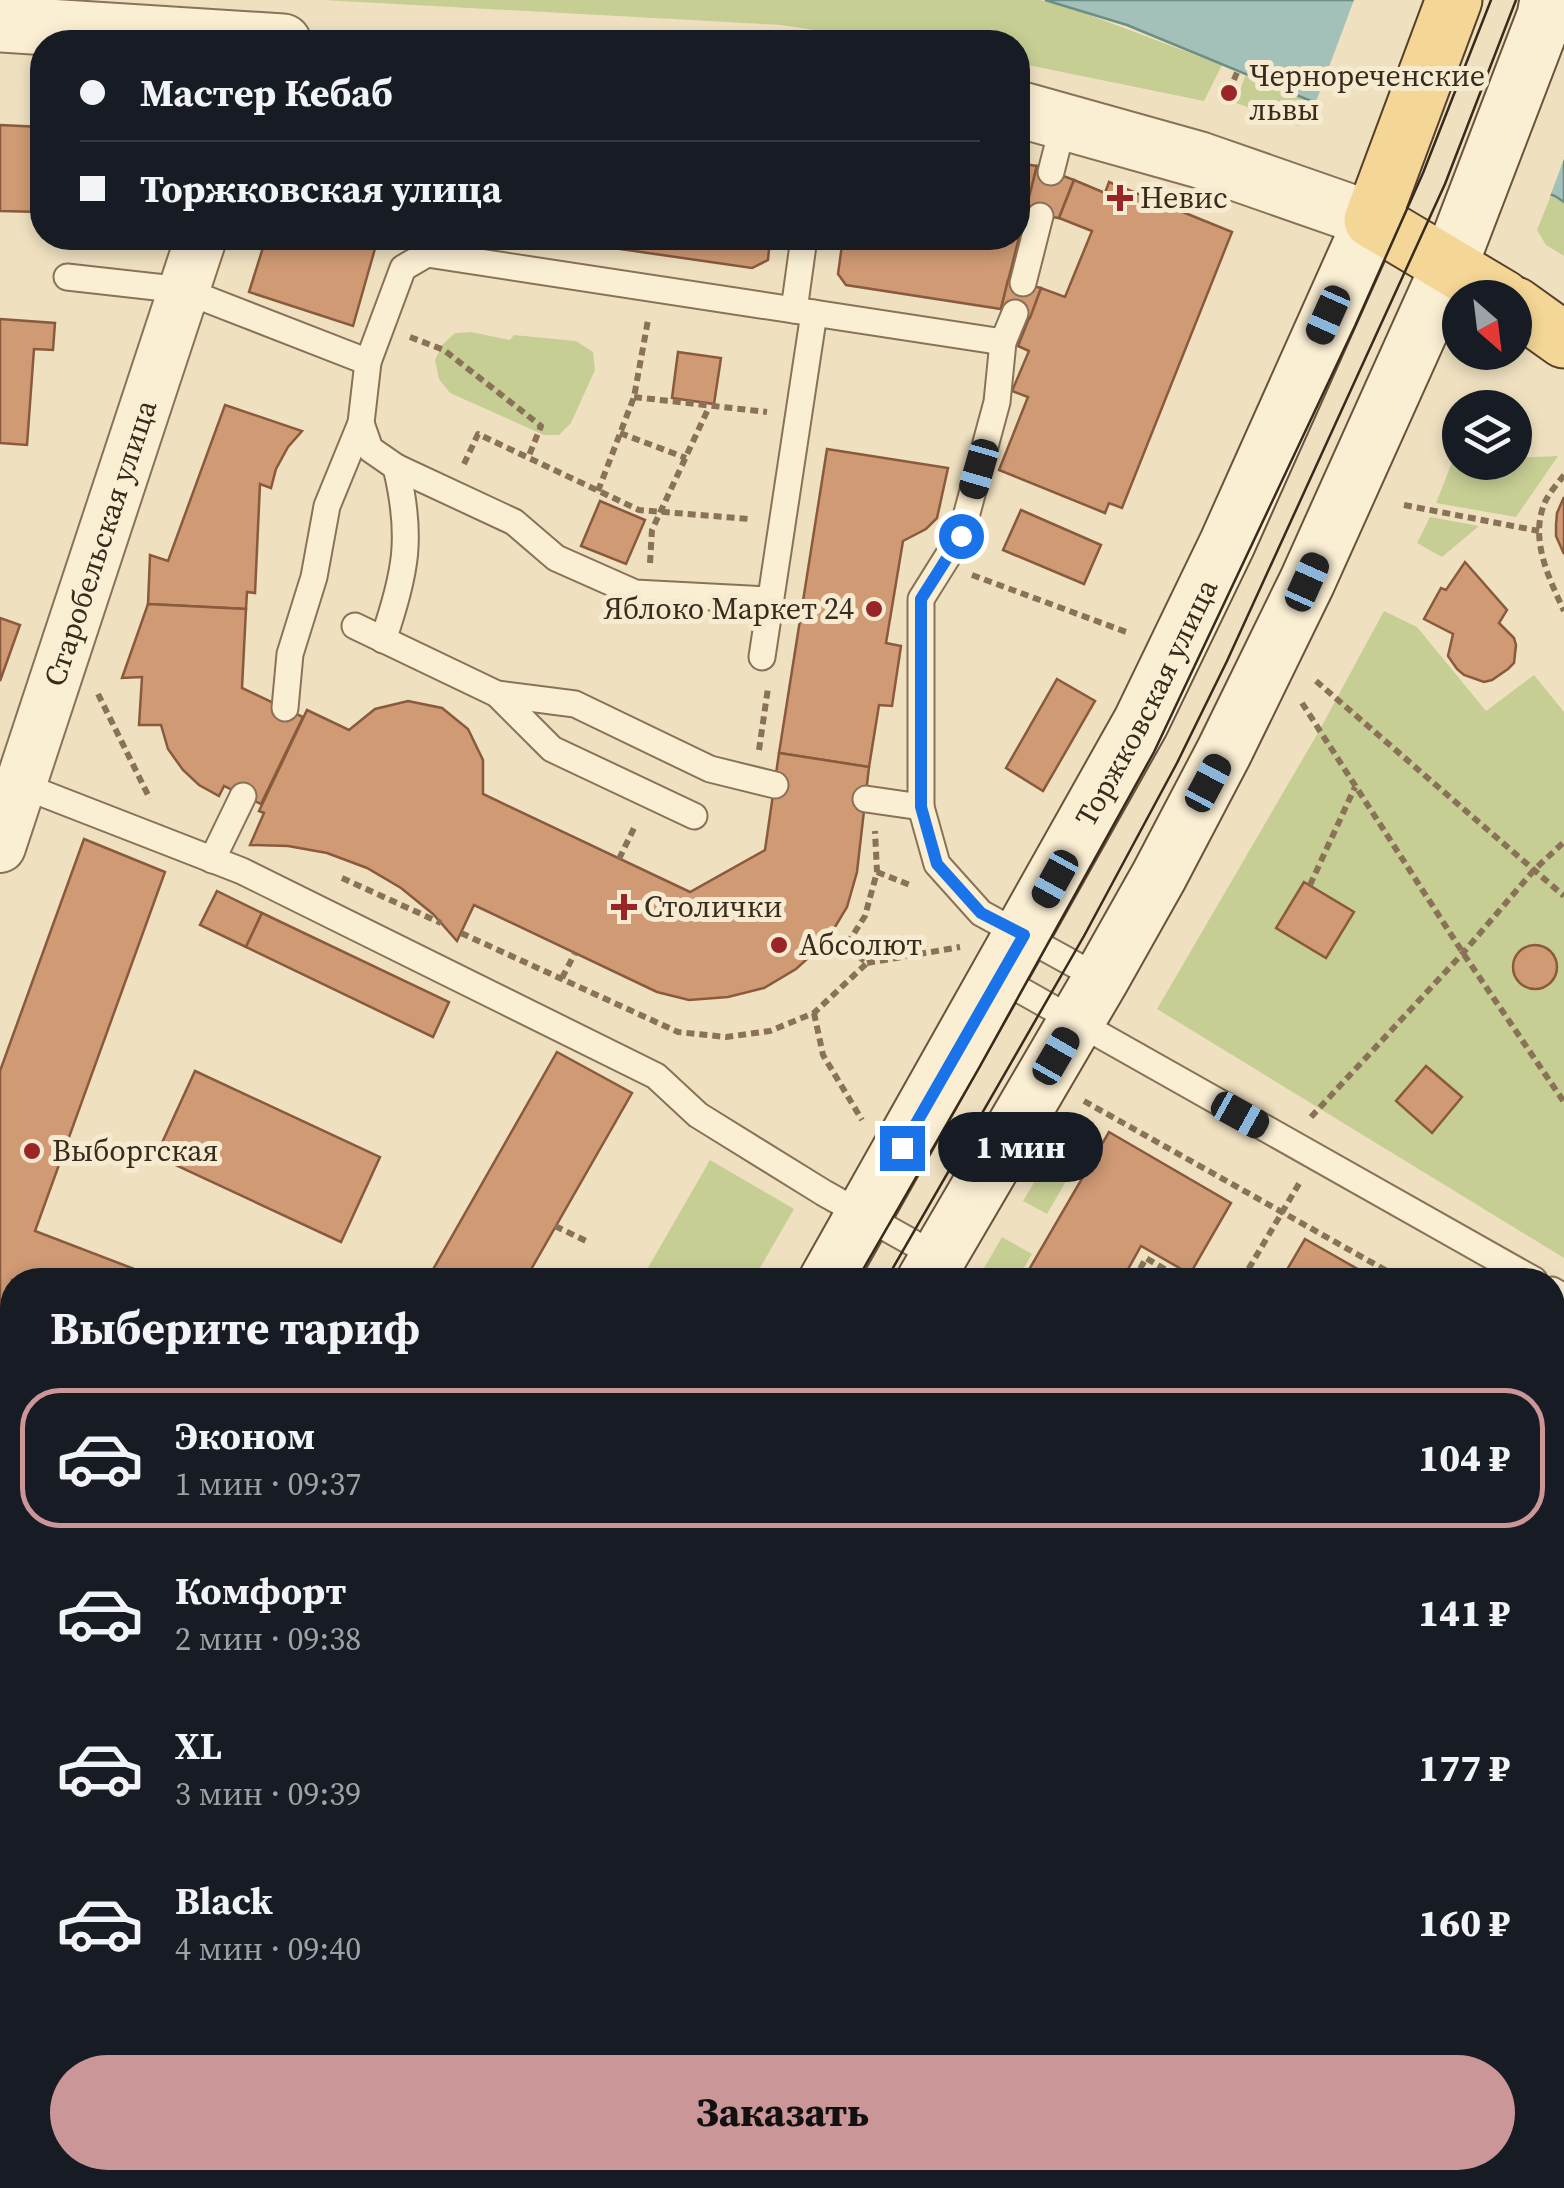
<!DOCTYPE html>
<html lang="ru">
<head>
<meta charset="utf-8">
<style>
  :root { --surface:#171b24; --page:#242831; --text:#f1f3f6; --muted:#9ea1a6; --line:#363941; --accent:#ca9698 }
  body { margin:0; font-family:"Source Serif 4",serif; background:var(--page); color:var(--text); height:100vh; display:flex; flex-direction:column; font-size:38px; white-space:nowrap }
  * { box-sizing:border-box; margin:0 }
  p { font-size:32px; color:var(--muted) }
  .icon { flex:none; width:55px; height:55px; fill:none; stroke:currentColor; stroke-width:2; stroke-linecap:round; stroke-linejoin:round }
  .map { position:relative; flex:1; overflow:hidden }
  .panel { position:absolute; left:0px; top:1268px; width:1565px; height:922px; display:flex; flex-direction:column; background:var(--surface); border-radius:40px 40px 0 0; box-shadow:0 5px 15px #0003 }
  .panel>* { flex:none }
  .hud { position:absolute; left:30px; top:30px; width:1000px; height:220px; border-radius:40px; box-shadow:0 5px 15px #0003; display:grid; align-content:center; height:220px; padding:0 50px; background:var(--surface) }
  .needle { width:65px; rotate:152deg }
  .tools { position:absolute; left:1442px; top:280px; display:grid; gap:20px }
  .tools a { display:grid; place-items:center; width:90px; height:90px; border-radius:50%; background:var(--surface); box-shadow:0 5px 15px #0003; font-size:50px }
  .end { position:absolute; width:45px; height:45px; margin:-22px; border:12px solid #1a73e8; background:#fff; box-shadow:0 0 0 5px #fff }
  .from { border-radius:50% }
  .bubble { position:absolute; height:70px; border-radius:35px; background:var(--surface); box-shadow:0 5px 15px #0003; font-size:32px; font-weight:800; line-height:70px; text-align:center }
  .car { position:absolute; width:30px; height:60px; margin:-30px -15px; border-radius:12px; box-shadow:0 0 8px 2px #0007; background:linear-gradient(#222 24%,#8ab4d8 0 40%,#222 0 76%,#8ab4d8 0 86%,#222 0) }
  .hud b { display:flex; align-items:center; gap:35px; height:95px; font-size:38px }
  .hud b+b { border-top:2px solid var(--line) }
  .hud i { width:25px; height:25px; background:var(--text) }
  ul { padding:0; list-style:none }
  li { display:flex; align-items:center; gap:30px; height:140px; margin:0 20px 15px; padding:0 30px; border:5px solid transparent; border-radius:40px }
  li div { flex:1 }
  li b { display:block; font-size:38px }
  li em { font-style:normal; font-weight:800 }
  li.active { border-color:var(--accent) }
  li>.icon { width:90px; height:90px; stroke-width:1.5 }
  h2 { padding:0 50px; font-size:45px; line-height:120px }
  .cta { display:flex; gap:20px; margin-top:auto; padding:20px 50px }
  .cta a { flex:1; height:115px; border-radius:60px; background:var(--accent); color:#111; font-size:40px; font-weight:800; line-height:115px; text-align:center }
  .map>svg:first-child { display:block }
  .green { fill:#c7ce94 }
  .water { fill:#a3c1b8; stroke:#6a8f86; stroke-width:2.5 }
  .pier { fill:#efe1c0 }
  .building { fill:#cf9a74; stroke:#895a3c; stroke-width:2.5 }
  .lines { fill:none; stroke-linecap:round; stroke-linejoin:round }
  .service-casing { stroke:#897257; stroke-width:29 }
  .minor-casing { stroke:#897257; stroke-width:54 }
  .tertiary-casing { stroke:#897257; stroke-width:59 }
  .secondary-casing { stroke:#6a523b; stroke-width:59 }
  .primary-casing { stroke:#56402c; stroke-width:59 }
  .path { stroke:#897257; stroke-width:6; stroke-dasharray:8 5; stroke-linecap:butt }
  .service { stroke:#faeed3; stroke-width:25 }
  .minor { stroke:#faeed3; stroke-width:50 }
  .tertiary { stroke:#faeed3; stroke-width:55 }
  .secondary { stroke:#faeed3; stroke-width:55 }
  .primary { stroke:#f4d796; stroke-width:55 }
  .tram { stroke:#382a1c; stroke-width:2.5 }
  .route { stroke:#1a73e8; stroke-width:12 }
  .poi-dot { fill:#9a2526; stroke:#f6ebd0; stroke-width:4 }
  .labels { text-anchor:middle; stroke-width:10; stroke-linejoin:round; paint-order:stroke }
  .poi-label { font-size:30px; fill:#382a1c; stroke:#f6ebd0; text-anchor:start }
  .street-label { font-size:30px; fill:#382a1c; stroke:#f6ebd0 }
</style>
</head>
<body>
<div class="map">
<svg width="1564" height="2188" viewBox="0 0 1564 2188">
  <rect width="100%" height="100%" fill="#efe1c0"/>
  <g class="green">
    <polygon points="323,0 1040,0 1071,8 1222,65 1204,101 1018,63 1018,42 890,42 782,25"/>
    <polygon points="1245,76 1311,101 1311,114 1299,126 1236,103"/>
    <polygon points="1551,195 1564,203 1564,256 1546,245 1537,230"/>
    <polygon points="471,332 510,340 514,335 576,341 593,352 595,370 571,423 559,435 544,435 450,393 439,379 435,360 442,345 455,333"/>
    <polygon points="1558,456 1516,517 1436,503 1453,460 1460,460 1460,462 1515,462 1515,458"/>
    <polygon points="1430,517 1479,526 1442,557 1417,543"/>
    <polygon points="1384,611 1417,627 1486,711 1534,675 1564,712 1564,1258 1157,1009 1319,731"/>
    <polygon points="1059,1141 1070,1147 1078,1160 1047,1214 1023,1201"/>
    <polygon points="710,1160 794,1209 753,1280 641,1280"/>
    <polygon points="1002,1237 1032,1254 1017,1280 988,1280 980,1275"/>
    <polygon points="1553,1604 1564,1612 1564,1837 1553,1830"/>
    <polygon points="111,2178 240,2178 233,2188 105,2188"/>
    <polygon points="554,2178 661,2178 663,2188 572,2188"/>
  </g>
  <polygon class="water" points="1045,0 1439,0 1564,64 1564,202 1555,196 1311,101 1127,25"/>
  <polygon class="pier" points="1354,0 1450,0 1564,58 1564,159 1549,199 1314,107"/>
  <g class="building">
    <polygon points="0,125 42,127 42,212 0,211"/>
    <polygon points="1018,163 1037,166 1001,309 846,285 838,274 843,238 1018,238"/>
    <polygon points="1037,166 1074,180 1059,218 1025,213"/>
    <polygon points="1074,180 1105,193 1109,182 1232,232 1122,508 1109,503 1105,513 999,470 1028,397 1012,391 1029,351 1018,346 1041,288 1065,297 1092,231 1059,218"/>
    <polygon points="266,238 378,238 353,326 249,292"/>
    <polygon points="544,238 770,238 768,260 752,268"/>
    <polygon points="1008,280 1041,288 1030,318 1001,309"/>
    <polygon points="0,319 55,323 53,350 34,349 27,445 0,443"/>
    <polygon points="678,352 721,358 714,404 672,398"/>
    <polygon points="225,405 302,431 288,447 276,469 271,488 260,484 255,593 247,592 246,609 148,604 150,555 168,561"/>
    <polygon points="827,449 948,468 937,518 926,529 903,541 886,643 901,646 892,706 879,705 869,767 779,753"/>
    <polygon points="1564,497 1564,554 1556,536 1556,525 1557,513"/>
    <polygon points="600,501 645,520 626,564 581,546"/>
    <polygon points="1021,510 1101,545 1084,584 1003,550"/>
    <polygon points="1465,562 1507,610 1499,623 1514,638 1516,645 1514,663 1508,669 1492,680 1484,682 1464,675 1457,669 1448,656 1453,634 1424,619 1441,588 1446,590"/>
    <polygon points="148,604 246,609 242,688 303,717 261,804 224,786 219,796 199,785 183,770 168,749 161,725 139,725 142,677 122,678"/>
    <polygon points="0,618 20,625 0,681"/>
    <polygon points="1057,679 1095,701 1043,791 1006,768"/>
    <polygon points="408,701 442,708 468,729 483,760 483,794 690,892 765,850 779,753 869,767 857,872 847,907 826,942 796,969 764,988 728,997 689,1000 657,992 474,905 457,941 433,914 401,888 367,868 327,853 288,846 250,845 264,813 259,811 307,710 349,730 375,709"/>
    <polygon points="84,839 165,872 35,1231 163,1280 12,1280 12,1313 0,1308 0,1071"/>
    <polygon points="1304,882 1354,912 1326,958 1276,928"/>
    <polygon points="217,891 262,913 246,947 200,925"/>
    <polygon points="262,913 449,1002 433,1037 246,947"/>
    <circle cx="1535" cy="967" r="22"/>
    <polygon points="557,1052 632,1093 525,1280 427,1280"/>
    <polygon points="1426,1066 1462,1097 1432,1133 1396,1101"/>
    <polygon points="195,1071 380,1157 341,1242 156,1156"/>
    <polygon points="1109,1132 1231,1203 1190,1274 1141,1246 1122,1280 1023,1280"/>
    <polygon points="1305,1239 1377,1280 1281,1280"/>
    <polygon points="1552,1378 1564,1385 1564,1483 1552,1477"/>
    <polygon points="0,1603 12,1610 12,1696 11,1695 0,1714"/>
    <polygon points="1552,1830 1564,1837 1564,1936 1552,1930"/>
    <polygon points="0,1856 12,1863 12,1963 0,1956"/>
    <polygon points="12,1990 12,2178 25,2178 19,2188 0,2188 0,2012"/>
    <polygon points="509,2178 536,2178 554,2188 503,2188"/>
    <polygon points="881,2178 992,2178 985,2188 875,2188"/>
    <polygon points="1159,2178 1207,2178 1201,2188 1152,2188"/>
  </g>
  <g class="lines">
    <defs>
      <g id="service">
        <polyline points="1051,172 1064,121"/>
        <polyline points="67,277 183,290 368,362 403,268 427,254 1003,342 1015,313"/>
        <polyline points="1023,283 1040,216"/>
        <polyline points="794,310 804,238"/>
        <polyline points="1003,342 997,402 961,535 921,599 921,807 937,864 981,913 1101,979"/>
        <polyline points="368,362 361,423 370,449 396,467 514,522 556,558 635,593 770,600"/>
        <polyline points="355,626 497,694 575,704 710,769 775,785"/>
        <path d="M383,640C406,573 413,537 396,467"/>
        <polyline points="762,657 814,313"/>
        <polyline points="497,694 552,749 694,816"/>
        <polyline points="285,708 290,654 314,577 327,506 361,423"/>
        <polyline points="21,785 242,871 656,1076 698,1115 824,1193 938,1257"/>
        <polyline points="866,799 921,807"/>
        <polyline points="212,860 243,796"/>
        <polyline points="999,978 1534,1280"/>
        <polyline points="1552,1290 1564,1297"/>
        <polyline points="1552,1535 1564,1542"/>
        <polyline points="1552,2044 1564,2051"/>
        <polyline points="718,2178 736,2188"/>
        <polyline points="689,2188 696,2178"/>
        <polyline points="807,2188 813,2178"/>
        <polyline points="1073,2188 1079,2178"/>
      </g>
      <g id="minor">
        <path id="s1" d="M0,847L201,238"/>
        <polyline points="0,1422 12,1427"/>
      </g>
      <g id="tertiary">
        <polyline points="0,24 283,42"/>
        <polyline points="1018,109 1200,160 1372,220"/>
      </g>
      <g id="secondary">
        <path id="s2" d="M827,1280L1141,722L1227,544L1372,220"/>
        <polyline points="925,1280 1101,979 1159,876 1224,752 1307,582 1450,264 1545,16 1548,0"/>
        <polyline points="313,2188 319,2178"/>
        <polyline points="401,2188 407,2178"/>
      </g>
      <g id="primary">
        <polyline points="1454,0 1372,220 1503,298"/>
        <polyline points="1515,305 1564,340"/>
      </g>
    </defs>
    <use href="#service" class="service-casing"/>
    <use href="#minor" class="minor-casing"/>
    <use href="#tertiary" class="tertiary-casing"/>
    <use href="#secondary" class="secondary-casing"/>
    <use href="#primary" class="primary-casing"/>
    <g class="path">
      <polyline points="1229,92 1238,70"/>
      <polyline points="410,337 444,350 541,426 528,458"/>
      <polyline points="634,397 767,412"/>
      <polyline points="620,433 686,458"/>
      <polyline points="464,464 478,434 639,510 749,519"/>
      <path d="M1564,475C1558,483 1549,493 1545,502C1529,539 1549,578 1564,611"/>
      <polyline points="598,491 634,397 648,320"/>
      <polyline points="1404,505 1539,531"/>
      <polyline points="650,563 652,530 709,407"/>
      <polyline points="972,575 1129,633"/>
      <polyline points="1316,681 1564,896"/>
      <polyline points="98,694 150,799"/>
      <polyline points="1302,703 1463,953 1564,1102"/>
      <polyline points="759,750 768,688"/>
      <polyline points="619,859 636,824"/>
      <polyline points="877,872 910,885"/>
      <polyline points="342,878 441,923"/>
      <polyline points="1310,885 1355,787"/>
      <polyline points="461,933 678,1032 726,1037 770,1031 814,1013 867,963 846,946 865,916 877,872 875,831"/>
      <polyline points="867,963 960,947"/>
      <polyline points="562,978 575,953"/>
      <polyline points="814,1013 823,1055 862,1120"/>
      <polyline points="1084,1101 1403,1280"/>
      <polyline points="1311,1117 1463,953 1534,870 1564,842"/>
      <polyline points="555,1226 586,1241"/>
      <polyline points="1134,1280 1146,1258 1183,1280"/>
      <polyline points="1242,1280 1300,1182"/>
      <polyline points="1552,1364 1564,1371"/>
      <polyline points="1552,1488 1564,1494"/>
      <polyline points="1552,2151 1564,2131"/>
      <polyline points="1396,2178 1404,2188"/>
      <polyline points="24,2180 38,2188"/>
      <polyline points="68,2188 79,2178"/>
      <polyline points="1364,2188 1390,2178"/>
      <polyline points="1532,2188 1538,2178"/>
    </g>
    <use href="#service" class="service"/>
    <use href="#minor" class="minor"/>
    <use href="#tertiary" class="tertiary"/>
    <use href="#secondary" class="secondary"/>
    <use href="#primary" class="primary"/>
    <g class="tram">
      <polyline points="857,1280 979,1068 1154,752 1355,326 1423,173 1491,0"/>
      <polyline points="886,1280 1084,936 1177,763 1227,661 1445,184 1516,0"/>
      <polyline points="333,2188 339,2178"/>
      <polyline points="363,2188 369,2178"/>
    </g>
  </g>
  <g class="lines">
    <polyline class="route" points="902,1148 1024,935 981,913 937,864 921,807 921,599 961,536"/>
  </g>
  <g class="poi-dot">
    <circle cx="1229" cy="93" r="10"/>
    <path d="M1115 183h10v10h10v10h-10v10h-10v-10h-10v-10h10z"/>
    <circle cx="874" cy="609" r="10"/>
    <path d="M619 892h10v10h10v10h-10v10h-10v-10h-10v-10h10z"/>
    <circle cx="779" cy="945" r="10"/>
    <circle cx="32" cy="1151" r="10"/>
  </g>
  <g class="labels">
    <g class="poi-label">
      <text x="1249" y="86">Чернореченские<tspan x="1249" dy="34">львы</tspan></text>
      <text x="1140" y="208">Невис</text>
      <text x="854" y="619" text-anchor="end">Яблоко Маркет 24</text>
      <text x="644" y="917">Столички</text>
      <text x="799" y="955">Абсолют</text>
      <text x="52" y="1161">Выборгская</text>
    </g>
    <g class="street-label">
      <text dy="10" stroke="none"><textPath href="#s1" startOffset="320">Старобельская улица</textPath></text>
      <text dy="10" stroke="none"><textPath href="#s2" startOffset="660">Торжковская улица</textPath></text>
    </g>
  </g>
</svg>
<div class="tools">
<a><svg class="needle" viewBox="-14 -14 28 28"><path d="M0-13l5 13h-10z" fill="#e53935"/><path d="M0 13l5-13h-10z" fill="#9ea1a6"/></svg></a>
<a><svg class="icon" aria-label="layers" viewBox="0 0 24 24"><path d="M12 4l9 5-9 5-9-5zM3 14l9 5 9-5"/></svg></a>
</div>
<i class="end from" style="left:961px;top:536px"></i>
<i class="end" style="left:902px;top:1148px"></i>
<div class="bubble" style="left:938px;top:1112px;width:165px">1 мин</div>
<i class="car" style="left:1328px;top:315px;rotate:204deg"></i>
<i class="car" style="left:979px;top:469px;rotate:196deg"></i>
<i class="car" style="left:1307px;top:582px;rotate:24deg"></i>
<i class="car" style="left:1208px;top:783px;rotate:28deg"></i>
<i class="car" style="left:1055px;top:879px;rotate:209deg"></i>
<i class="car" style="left:1056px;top:1056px;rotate:30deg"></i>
<i class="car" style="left:1240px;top:1115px;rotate:119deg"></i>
<div class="hud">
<b><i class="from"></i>Мастер Кебаб</b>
<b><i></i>Торжковская улица</b>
</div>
<section class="panel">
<h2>Выберите тариф</h2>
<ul>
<li class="active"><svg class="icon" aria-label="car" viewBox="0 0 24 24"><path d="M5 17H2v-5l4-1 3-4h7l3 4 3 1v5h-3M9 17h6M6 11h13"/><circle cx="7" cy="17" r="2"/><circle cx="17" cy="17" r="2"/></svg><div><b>Эконом</b><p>1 мин · 09:37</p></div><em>104 ₽</em></li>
<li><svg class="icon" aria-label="car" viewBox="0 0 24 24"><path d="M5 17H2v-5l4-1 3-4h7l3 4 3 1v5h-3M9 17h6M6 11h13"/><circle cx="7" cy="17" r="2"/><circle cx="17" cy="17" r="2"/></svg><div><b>Комфорт</b><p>2 мин · 09:38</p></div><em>141 ₽</em></li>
<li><svg class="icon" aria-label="car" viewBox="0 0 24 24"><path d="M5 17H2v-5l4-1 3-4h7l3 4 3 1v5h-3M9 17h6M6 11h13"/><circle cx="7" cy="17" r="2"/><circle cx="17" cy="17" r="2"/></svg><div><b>XL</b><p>3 мин · 09:39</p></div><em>177 ₽</em></li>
<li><svg class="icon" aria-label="car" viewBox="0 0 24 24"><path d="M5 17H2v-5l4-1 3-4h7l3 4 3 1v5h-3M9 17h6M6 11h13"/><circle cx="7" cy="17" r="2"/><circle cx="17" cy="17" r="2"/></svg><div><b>Black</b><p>4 мин · 09:40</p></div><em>160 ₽</em></li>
</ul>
<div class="cta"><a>Заказать</a></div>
</section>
</div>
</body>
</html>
